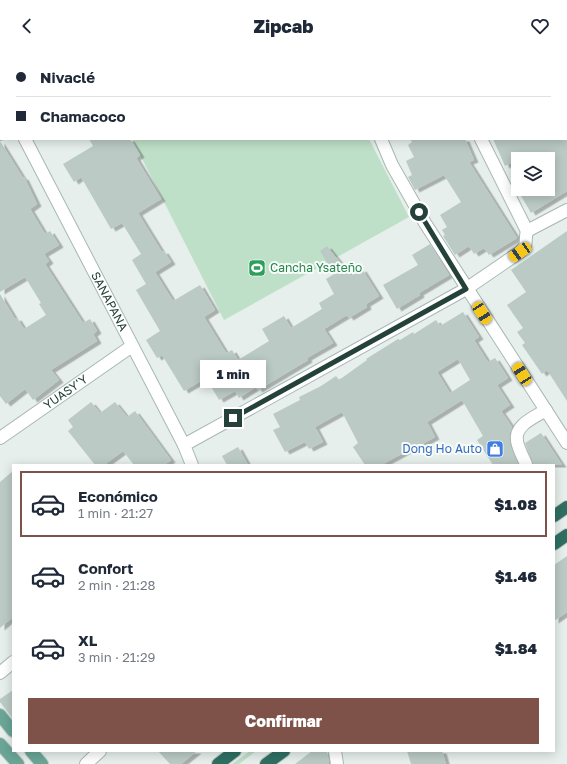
<!DOCTYPE html>
<html lang="es">
<head>
<meta charset="utf-8">
<style>
  :root { --surface:#fff; --page:#f2f2f3; --text:#1f2937; --muted:#747a83; --line:#e0e1e3; --accent:#7f5249 }
  body { margin:0; font-family:"Golos Text",sans-serif; background:var(--page); color:var(--text); height:100vh; display:flex; flex-direction:column; font-size:15px; white-space:nowrap }
  * { box-sizing:border-box; margin:0 }
  p { font-size:13px; color:var(--muted) }
  .icon { flex:none; width:22px; height:22px; fill:none; stroke:currentColor; stroke-width:2; stroke-linecap:round; stroke-linejoin:round }
  .map { position:relative; flex:1; overflow:hidden }
  .drawer { position:absolute; left:12px; top:412px; width:543px; height:288px; display:flex; flex-direction:column; background:var(--surface); border-radius:0px; box-shadow:0 2px 10px #0003 }
  .drawer>* { flex:none }
  .hud { position:absolute; left:0px; top:0px; width:567px; height:88px; box-shadow:0 2px 10px #0003; display:grid; align-content:center; height:88px; padding:0 16px; background:var(--surface) }
  .buttons { position:absolute; left:511px; top:100px; display:grid; gap:8px }
  .buttons a { display:grid; place-items:center; width:44px; height:44px; border-radius:0px; background:var(--surface); box-shadow:0 2px 10px #0003; font-size:20px }
  .end { position:absolute; width:18px; height:18px; margin:-9px; border:5px solid #24423a; background:#fff; box-shadow:0 0 0 2px #fff }
  .from { border-radius:50% }
  .bubble { position:absolute; height:28px; border-radius:0px; background:var(--surface); box-shadow:0 2px 10px #0003; font-size:13px; font-weight:800; line-height:28px; text-align:center }
  .car { position:absolute; width:12px; height:24px; margin:-12px -6px; border-radius:5px; box-shadow:0 0 3px 1px #0007; background:linear-gradient(#f5c518 24%,#345 0 40%,#f5c518 0 76%,#345 0 86%,#f5c518 0) }
  .hud b { display:flex; align-items:center; gap:14px; height:38px; font-size:15px }
  .hud b+b { border-top:1px solid var(--line) }
  .hud i { width:10px; height:10px; background:var(--text) }
  ul { padding:7px 0 0; list-style:none }
  li { display:flex; align-items:center; gap:12px; height:66px; margin:0 8px 6px; padding:0 8px; border:2px solid transparent; border-radius:0px }
  li div { flex:1 }
  li b { display:block; font-size:15px }
  li em { font-style:normal; font-weight:800 }
  li.active { border-color:var(--accent) }
  li>.icon { width:36px; height:36px; stroke-width:1.5 }
  .cta { display:flex; gap:8px; margin-top:auto; padding:8px 16px }
  .cta a { flex:1; height:46px; border-radius:0px; background:var(--accent); color:#fff; font-size:16px; font-weight:800; line-height:46px; text-align:center }
  header { display:flex; justify-content:space-between; align-items:center; height:52px; padding:0 16px; background:var(--surface); font-size:18px; font-weight:800 }
  .map>svg:first-child { display:block }
  .green { fill:#bfe0c8 }
  .building { fill:#bbcac4; fill-rule:evenodd; filter:url(#shadow) }
  .lines { fill:none; stroke-linecap:round; stroke-linejoin:round }
  .minor-casing { stroke:#a8b8b2; stroke-width:14 }
  .major-casing { stroke:#c2cac8; stroke-width:14 }
  .highway-casing { stroke:#c2cac8; stroke-width:14 }
  .minor { stroke:#fff; stroke-width:12 }
  .major { stroke:#6aa596; stroke-width:12 }
  .highway { stroke:#2f6f62; stroke-width:12 }
  .route { stroke:#24423a; stroke-width:5 }
  .labels { text-anchor:middle; stroke-width:4; stroke-linejoin:round; paint-order:stroke }
  .leisure-label { font-size:12px; fill:#27864d; stroke:#f7fbf9; text-anchor:start }
  .street-label { font-size:12px; fill:#24423a; stroke:#f7fbf9 }
  .shop-label { font-size:12px; fill:#366cbe; stroke:#f7fbf9; text-anchor:end }
</style>
</head>
<body>
<header><svg class="icon" aria-label="back" viewBox="0 0 24 24"><path d="M15 5l-7 7 7 7"/></svg>Zipcab<svg class="icon" aria-label="heart" viewBox="0 0 24 24"><path d="M12 20l-8-8c-3-5 5-10 8-4 3-6 11-1 8 4z"/></svg></header>
<div class="map">
<svg width="567" height="712" viewBox="0 0 567 712">
  <defs>
    <filter id="shadow"><feDropShadow dx="4.5" dy="2.5" stdDeviation="0" flood-color="#0004"/></filter>
  </defs>
  <rect width="100%" height="100%" fill="#e6efeb"/>
  <g class="green">
    <polygon points="264,0 324,0 325,1 262,1"/>
    <polygon points="132,87 369,87 409,165 224,268"/>
    <polygon points="250,699 256,699 239,712 232,712"/>
  </g>
  <g class="building">
    <polygon points="89,87 130,87 140,103 136,106 161,147 138,161 162,200 164,199 171,210 155,220 173,249 200,233 215,258 204,265 226,301 232,298 238,308 269,289 262,277 284,264 291,276 322,257 319,251 334,242 326,227 334,222 320,199 327,194 351,224 362,217 379,244 366,252 367,255 349,266 347,263 324,277 333,291 307,306 308,308 258,338 256,335 239,346 235,339 219,348 206,326 184,339 162,303 157,306 146,288 160,279 136,238 146,232 132,208 141,202 122,171 111,177 81,125 74,130 63,112 93,94"/>
    <polygon points="410,87 465,87 474,108 469,110 517,186 489,203 484,196 474,202 469,194 455,203 443,184 445,183 442,178 447,175 440,163 461,150 444,123 415,138 408,125 412,123 406,109 414,105 408,93 412,90"/>
    <polygon points="493,87 567,87 567,139 531,161 520,142 528,137 548,137 548,107 518,107 505,114"/>
    <polygon points="0,89 23,126 24,125 37,152 30,157 45,182 50,179 59,193 44,202 49,209 45,212 83,271 90,267 97,279 93,282 97,289 51,318 59,328 33,348 25,337 6,352 0,344 0,242 15,267 17,266 24,277 46,263 39,252 41,251 25,225 0,240"/>
    <polygon points="567,179 567,349 547,318 542,322 522,293 525,291 517,280 523,276 507,253 526,240 511,218"/>
    <polygon points="430,192 449,223 419,241 420,243 397,257 383,233 418,213 412,203"/>
    <path d="M463,260L479,285L474,288L488,310L495,306L508,326L497,333L510,353L501,359L512,375L509,383L510,390L518,413H493L477,388L483,384L462,348L427,370L435,385L408,400L407,399L381,413H365L353,395L358,391L342,360L315,375L323,390L309,397L305,390L285,400L273,378L280,375L273,362L300,348L299,345L321,334L336,324L339,328L367,308L366,307L398,287L400,288L413,280L414,282L436,268L440,274ZM458,307L470,328L450,341L437,320Z"/>
    <polygon points="91,350 100,361 115,350 127,365 135,359 171,408 164,413 134,413 123,399 104,413 95,413 68,379 73,375 68,368"/>
    <polygon points="541,381 562,413 533,413 525,391"/>
    <polygon points="238,395 248,413 227,413 222,404"/>
    <polygon points="13,419 13,565 0,576 0,430"/>
    <polygon points="567,504 567,560 554,569 554,513"/>
    <polygon points="13,638 13,667 0,650 0,647"/>
    <polygon points="158,699 197,699 181,712 170,712"/>
    <polygon points="312,699 327,699 329,712 295,712"/>
    <polygon points="407,699 442,699 446,712 411,712"/>
  </g>
  <g class="lines">
    <defs>
      <g id="minor">
        <polyline points="341,0 341,1"/>
        <polyline points="438,0 438,1"/>
        <polyline points="110,1 112,0"/>
        <polyline points="0,37 1,39"/>
        <polyline points="0,82 1,81"/>
        <path id="s1" d="M25,87L184,393L192,413"/>
        <polyline points="381,87 392,113 425,171 567,391"/>
        <polyline points="481,87 527,179"/>
        <path id="s2" d="M0,386L132,294"/>
        <path d="M184,393L466,237L520,200C529,191 524,189 527,179L567,158"/>
        <path d="M526,412C523,405 518,396 517,389C514,373 535,365 546,358"/>
        <polyline points="0,621 13,610"/>
        <polyline points="335,699 337,712"/>
        <polyline points="86,712 100,699"/>
      </g>
      <g id="major">
        <polyline points="0,663 13,679"/>
        <polyline points="0,692 18,712"/>
        <polyline points="31,699 42,712"/>
      </g>
      <g id="highway">
        <polyline points="554,464 567,455"/>
        <polyline points="554,492 567,483"/>
        <polyline points="218,712 235,699"/>
        <polyline points="266,712 284,699"/>
      </g>
    </defs>
    <use href="#minor" class="minor-casing"/>
    <use href="#major" class="major-casing"/>
    <use href="#highway" class="highway-casing"/>
    <use href="#minor" class="minor"/>
    <use href="#major" class="major"/>
    <use href="#highway" class="highway"/>
  </g>
  <g class="lines">
    <polyline class="route" points="233,366 466,237 419,160"/>
  </g>
  <defs>
    <symbol id="stadium-square" viewBox="-11 -11 22 22"><rect x="-9" y="-9" width="18" height="18" rx="4" fill="#2e9e5b" stroke="#f7fbf9"/><path d="M0-5a6.5 5 0 1 0 0 10a6.5 5 0 1 0 0-10ZM-3.5-1.8h7v3.6h-7Z" fill="#fff"/></symbol>
    <symbol id="shop-square" viewBox="-11 -11 22 22"><rect x="-9" y="-9" width="18" height="18" rx="4" fill="#3f7fe0" stroke="#f7fbf9"/><path d="M-5-2.5h2.3a2.7 3.5 0 0 1 5.4 0H5L5.5 6h-11ZM-1.5-2.5h3a1.5 2.3 0 0 0-3 0Z" fill="#fff"/></symbol>
  </defs>
  <g fill-rule="evenodd">
    <use href="#stadium-square" x="247" y="206" width="20" height="20"/>
    <use href="#shop-square" x="485" y="387" width="20" height="20"/>
  </g>
  <g class="labels">
    <g class="leisure-label">
      <text x="270" y="220">Cancha Ysateño</text>
    </g>
    <g class="street-label">
      <text dy="4" stroke="none"><textPath href="#s1" startOffset="183">SANAPANA</textPath></text>
      <text dy="4" stroke="none"><textPath href="#s2" startOffset="80">YUASY'Y</textPath></text>
    </g>
    <g class="shop-label">
      <text x="482" y="401">Dong Ho Auto</text>
    </g>
  </g>
</svg>
<div class="buttons">
<a><svg class="icon" aria-label="layers" viewBox="0 0 24 24"><path d="M12 4l9 5-9 5-9-5zM3 14l9 5 9-5"/></svg></a>
</div>
<i class="end from" style="left:419px;top:160px"></i>
<i class="end" style="left:233px;top:366px"></i>
<div class="bubble" style="left:200px;top:308px;width:66px">1 min</div>
<i class="car" style="left:520px;top:200px;rotate:236deg"></i>
<i class="car" style="left:482px;top:261px;rotate:147deg"></i>
<i class="car" style="left:522px;top:322px;rotate:327deg"></i>
<div class="hud">
<b><i class="from"></i>Nivaclé</b>
<b><i></i>Chamacoco</b>
</div>
<section class="drawer">
<ul>
<li class="active"><svg class="icon" aria-label="car" viewBox="0 0 24 24"><path d="M5 17H2v-5l4-1 3-4h7l3 4 3 1v5h-3M9 17h6M6 11h13"/><circle cx="7" cy="17" r="2"/><circle cx="17" cy="17" r="2"/></svg><div><b>Económico</b><p>1 min · 21:27</p></div><em>$1.08</em></li>
<li><svg class="icon" aria-label="car" viewBox="0 0 24 24"><path d="M5 17H2v-5l4-1 3-4h7l3 4 3 1v5h-3M9 17h6M6 11h13"/><circle cx="7" cy="17" r="2"/><circle cx="17" cy="17" r="2"/></svg><div><b>Confort</b><p>2 min · 21:28</p></div><em>$1.46</em></li>
<li><svg class="icon" aria-label="car" viewBox="0 0 24 24"><path d="M5 17H2v-5l4-1 3-4h7l3 4 3 1v5h-3M9 17h6M6 11h13"/><circle cx="7" cy="17" r="2"/><circle cx="17" cy="17" r="2"/></svg><div><b>XL</b><p>3 min · 21:29</p></div><em>$1.84</em></li>
</ul>
<div class="cta"><a>Confirmar</a></div>
</section>
</div>
</body>
</html>
